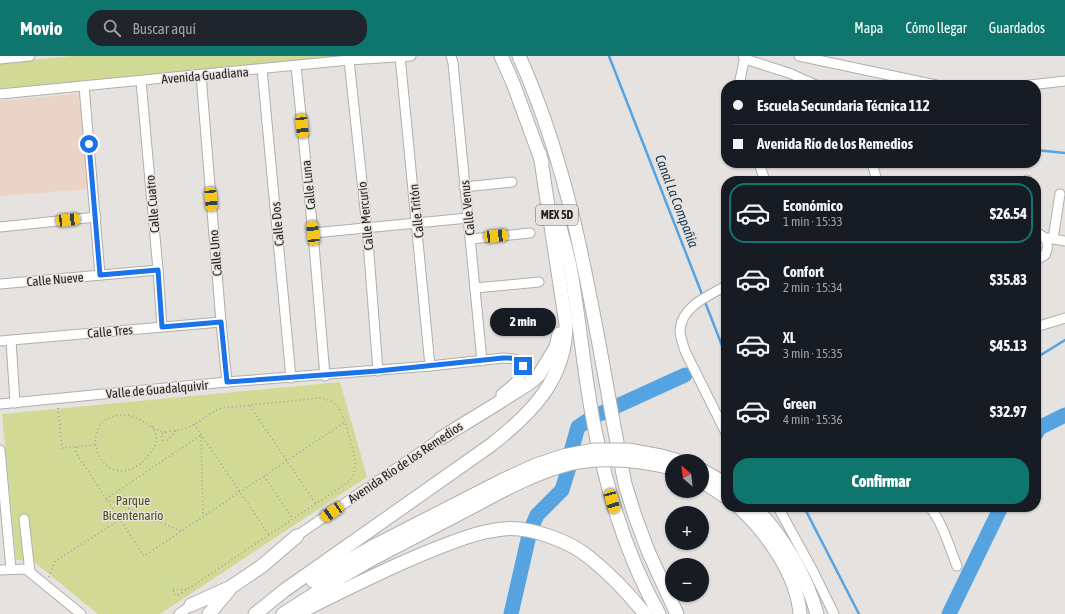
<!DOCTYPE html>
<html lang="es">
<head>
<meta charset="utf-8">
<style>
  :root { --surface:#171b24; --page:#20242c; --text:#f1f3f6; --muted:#9ea1a6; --line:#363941; --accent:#0f766e }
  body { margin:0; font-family:"Asap Condensed",sans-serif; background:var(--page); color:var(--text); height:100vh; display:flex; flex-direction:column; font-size:15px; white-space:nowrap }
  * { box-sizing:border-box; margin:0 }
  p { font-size:13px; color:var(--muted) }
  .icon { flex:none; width:22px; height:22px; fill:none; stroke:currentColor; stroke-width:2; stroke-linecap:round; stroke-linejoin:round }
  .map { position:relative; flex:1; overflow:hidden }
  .side { position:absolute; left:721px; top:120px; width:320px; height:336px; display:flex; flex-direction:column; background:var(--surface); border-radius:16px; box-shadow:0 1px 3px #0004 }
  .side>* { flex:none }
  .banner { position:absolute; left:721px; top:24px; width:320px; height:88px; border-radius:16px; box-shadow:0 1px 3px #0004; display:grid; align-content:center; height:88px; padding:0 12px; background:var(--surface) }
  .needle { width:26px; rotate:332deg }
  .controls { position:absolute; left:665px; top:398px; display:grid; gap:8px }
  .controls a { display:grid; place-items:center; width:44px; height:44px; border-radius:50%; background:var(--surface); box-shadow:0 1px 3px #0004; font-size:20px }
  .end { position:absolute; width:18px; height:18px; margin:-9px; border:5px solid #1a73e8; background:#fff; box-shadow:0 0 0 2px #fff }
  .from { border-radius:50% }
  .bubble { position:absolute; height:28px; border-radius:14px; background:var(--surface); box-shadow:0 1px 3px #0004; font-size:13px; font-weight:800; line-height:28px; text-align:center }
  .car { position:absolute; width:12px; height:24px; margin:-12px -6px; border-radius:5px; box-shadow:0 0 3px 1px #0007; background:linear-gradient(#f5c518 24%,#345 0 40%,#f5c518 0 76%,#345 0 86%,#f5c518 0) }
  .banner b { display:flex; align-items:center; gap:14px; height:38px; font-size:15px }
  .banner b+b { border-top:1px solid var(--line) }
  .banner i { width:10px; height:10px; background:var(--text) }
  ul { padding:7px 0 0; list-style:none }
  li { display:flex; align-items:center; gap:12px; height:60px; margin:0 8px 6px; padding:0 4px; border:2px solid transparent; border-radius:16px }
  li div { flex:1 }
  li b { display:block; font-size:15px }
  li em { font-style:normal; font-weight:800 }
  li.selected { border-color:var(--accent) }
  li>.icon { width:36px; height:36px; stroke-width:1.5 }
  .action { display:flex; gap:8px; margin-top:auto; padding:8px 12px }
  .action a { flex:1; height:46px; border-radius:16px; background:var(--accent); color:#fff; font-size:16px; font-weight:800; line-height:46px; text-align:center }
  header { display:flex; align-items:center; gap:24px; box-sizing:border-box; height:56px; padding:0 20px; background:var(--accent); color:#fff }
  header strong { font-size:19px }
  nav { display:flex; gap:22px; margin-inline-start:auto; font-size:14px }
  .search { width:280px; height:36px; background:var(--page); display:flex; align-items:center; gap:10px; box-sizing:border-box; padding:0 14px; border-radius:16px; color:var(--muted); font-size:15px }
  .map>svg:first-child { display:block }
  .education { fill:#ead4c8 }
  .green { fill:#d0da95 }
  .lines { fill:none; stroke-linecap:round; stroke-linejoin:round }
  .stream { stroke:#56a3e2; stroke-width:2.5 }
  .river { stroke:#56a3e2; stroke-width:15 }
  .minor-casing { stroke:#b1aeab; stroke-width:11 }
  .highway-casing { stroke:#b1aeab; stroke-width:15 }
  .path { stroke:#a29f9d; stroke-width:1.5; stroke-dasharray:1 3; stroke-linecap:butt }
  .minor { stroke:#fff; stroke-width:9 }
  .highway { stroke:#fff; stroke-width:13 }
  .highway-bridge-casing { stroke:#b1aeab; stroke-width:15; stroke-linecap:butt }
  .highway-bridge { stroke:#fff; stroke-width:13 }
  .route { stroke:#1a73e8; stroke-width:5 }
  .labels { text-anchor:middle; stroke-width:3; stroke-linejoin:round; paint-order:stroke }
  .shield { fill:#e6e2df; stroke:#5f5c5b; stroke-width:1 }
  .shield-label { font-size:12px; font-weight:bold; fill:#252322 }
  .street-label { font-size:13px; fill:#252322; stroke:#e6e2df }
  .park-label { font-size:13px; fill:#4d540d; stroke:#e6e2df }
  .water-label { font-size:14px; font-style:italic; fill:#15364f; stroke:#e6e2df }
</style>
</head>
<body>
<header>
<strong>Movio</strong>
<div class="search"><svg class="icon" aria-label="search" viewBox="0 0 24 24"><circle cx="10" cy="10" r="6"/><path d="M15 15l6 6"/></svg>Buscar aquí</div>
<nav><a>Mapa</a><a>Cómo llegar</a><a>Guardados</a></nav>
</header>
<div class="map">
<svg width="1065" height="558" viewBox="0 0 1065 558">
  <rect width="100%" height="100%" fill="#e6e2df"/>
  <polygon class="education" points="84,37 91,133 0,140 0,45"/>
  <g class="green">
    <polygon points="72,0 357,0 0,33 0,7"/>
    <polygon points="340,326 367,421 160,558 98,558 33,505 16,504 2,358"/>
  </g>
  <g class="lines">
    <g class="stream">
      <polyline points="609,0 723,292 726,297"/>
      <polyline points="1036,94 1065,97"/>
      <polyline points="1036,302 1065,284"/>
      <polyline points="804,451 859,558"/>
    </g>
    <g class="river">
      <polyline points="1036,378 1039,372 1065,359"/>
      <polyline points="511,558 530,475 537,459 562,434 570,408 570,399 578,371 593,361 685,319"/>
      <polyline points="949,558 1001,451"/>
    </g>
    <defs>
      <g id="minor">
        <polyline points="400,0 430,310"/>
        <polyline points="451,0 453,7 482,305"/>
        <polyline points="743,0 745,3 789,17 816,29"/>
        <polyline points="799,0 936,29"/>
        <polyline points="0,3 30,0"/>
        <polyline points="349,4 367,172 378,315"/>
        <polyline points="296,10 313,177 325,320"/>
        <polyline points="262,13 291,322"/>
        <polyline points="201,19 221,266 227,326"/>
        <polyline points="141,25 158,214 162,271"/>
        <polyline points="739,29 745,0"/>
        <polyline points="1030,29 1065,25"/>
        <polyline points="84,30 100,219"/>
        <polyline points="0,38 349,4 411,0"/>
        <polyline points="759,107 765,125"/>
        <polyline points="872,107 877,125"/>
        <polyline points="1026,125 1027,124"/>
        <polyline points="464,131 512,126"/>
        <polyline points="0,171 96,161"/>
        <polyline points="313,177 468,162"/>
        <path d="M1036,177C1047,180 1050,189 1045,199L1036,204"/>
        <polyline points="1048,182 1065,185"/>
        <polyline points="471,183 530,177"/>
        <polyline points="1053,183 1060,138"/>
        <polyline points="0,228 158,214"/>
        <path d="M726,230C708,240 682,250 680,274C680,281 683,288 685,295L726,377"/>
        <polyline points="475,232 539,226"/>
        <polyline points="1036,271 1065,262"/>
        <polyline points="11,284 15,347"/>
        <polyline points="0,285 221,266"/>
        <path d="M0,348L227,326L430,310L503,302C542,303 517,326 501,338"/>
        <polyline points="0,394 11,513"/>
        <polyline points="778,451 814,517 834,558"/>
        <path d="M930,451C943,468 949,490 957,510"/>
        <polyline points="24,463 30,516"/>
        <polyline points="292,483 445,379"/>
        <polyline points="0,514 26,513 81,558"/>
        <polyline points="179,558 196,546"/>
      </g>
      <g id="highway">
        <polyline points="501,0 513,27 542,106"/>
        <path d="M519,0C580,135 596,284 625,428L635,460L648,495L677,558"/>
        <path d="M558,163C562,180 568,198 571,216C580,267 584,319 594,369C607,436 626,499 659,558"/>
        <polyline points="441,382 490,352 528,328 539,319 556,291 559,278"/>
        <polyline points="702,414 726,428"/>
        <polyline points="702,425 726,441"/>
        <path d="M739,451C767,477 797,519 800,558"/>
        <path d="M754,451C782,478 807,521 817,558"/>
        <polyline points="313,525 374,490"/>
        <polyline points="191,549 231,531 262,510 297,480"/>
        <polyline points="209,558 229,534"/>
        <path d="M255,558L285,534L491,389C532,357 566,323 566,268L540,98"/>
        <polyline points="283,558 338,523 374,502"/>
        <path d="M296,558C338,537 381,515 425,497C450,487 475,476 503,473C529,470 570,485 590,502C610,518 629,538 645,558"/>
      </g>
    </defs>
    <use href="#minor" class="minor-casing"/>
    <use href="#highway" class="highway-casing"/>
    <g class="path">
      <polyline points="250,350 316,448"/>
      <polyline points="58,352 62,392 95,389"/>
      <polyline points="194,368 269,479"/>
      <path d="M152,370C158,380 158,389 150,397C146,402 143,407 137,410C98,434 75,362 121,359C139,357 150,375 166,376"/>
      <path d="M176,375L167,384H163L161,378C170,374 180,375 189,371C201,366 209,356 222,352L320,342C327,343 333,345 338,351C344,358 356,401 355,410C355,418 351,424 345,428L191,531L177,540L172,533L186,534"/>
      <polyline points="76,391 76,397 144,500 345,366"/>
      <polyline points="264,420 293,463"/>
      <polyline points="106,443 201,379 203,460"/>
      <polyline points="106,443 181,475"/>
      <polyline points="49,521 55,505 120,464"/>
    </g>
    <use href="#minor" class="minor"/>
    <use href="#highway" class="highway"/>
    <defs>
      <g id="highway-bridge">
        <polyline points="374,490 503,424 536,409 563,400 594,394 628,394 661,400 679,405"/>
        <path d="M374,502C407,485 439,468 472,451C503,434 535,417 569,408C603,400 639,404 672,412"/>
      </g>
    </defs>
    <use href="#highway-bridge" class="highway-bridge-casing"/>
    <use href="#highway-bridge" class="highway-bridge"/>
  </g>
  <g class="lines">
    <path class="route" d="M89,88L100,219L158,214L162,271L221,266L227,326L378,315L503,302C513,302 517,301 523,310"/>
  </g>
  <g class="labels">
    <rect class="shield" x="536" y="149" width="42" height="20" rx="3"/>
    <g class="shield-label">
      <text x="557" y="163">MEX 5D</text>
    </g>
    <g class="street-label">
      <text transform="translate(205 19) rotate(-5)" y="5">Avenida Guadiana</text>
      <text transform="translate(308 129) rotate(-96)" y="5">Calle Luna</text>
      <text transform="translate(152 148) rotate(-95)" y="5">Calle Cuatro</text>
      <text transform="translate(467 152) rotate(-96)" y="5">Calle Venus</text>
      <text transform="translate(416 155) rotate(-96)" y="5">Calle Tritón</text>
      <text transform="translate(365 160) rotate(-96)" y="5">Calle Mercurio</text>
      <text transform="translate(277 168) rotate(-95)" y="5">Calle Dos</text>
      <text transform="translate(215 197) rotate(-95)" y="5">Calle Uno</text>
      <text transform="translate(55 223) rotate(-5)" y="5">Calle Nueve</text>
      <text transform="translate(110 275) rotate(-5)" y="5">Calle Tres</text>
      <text transform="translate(157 333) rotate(-5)" y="5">Valle de Guadalquivir</text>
      <text transform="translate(405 406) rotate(-34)" y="5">Avenida Río de los Remedios</text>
    </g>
    <g class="park-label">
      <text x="133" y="449">Parque<tspan x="133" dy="15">Bicentenario</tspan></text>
    </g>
    <g class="water-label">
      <text transform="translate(677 145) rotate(69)" y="5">Canal La Compañia</text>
    </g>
  </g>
</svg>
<div class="controls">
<a><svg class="needle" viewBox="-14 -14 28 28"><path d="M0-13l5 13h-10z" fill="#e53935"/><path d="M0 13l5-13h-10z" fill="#9ea1a6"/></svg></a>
<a>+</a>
<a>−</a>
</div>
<i class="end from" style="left:89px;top:88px"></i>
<i class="end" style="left:523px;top:310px"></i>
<div class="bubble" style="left:490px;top:252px;width:66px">2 min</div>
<i class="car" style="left:302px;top:70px;rotate:174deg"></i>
<i class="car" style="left:211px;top:143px;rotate:175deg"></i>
<i class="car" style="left:68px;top:164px;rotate:84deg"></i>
<i class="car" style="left:313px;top:177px;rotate:354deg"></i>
<i class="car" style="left:496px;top:180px;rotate:84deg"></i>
<i class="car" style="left:612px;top:445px;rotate:164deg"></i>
<i class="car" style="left:332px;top:456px;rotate:236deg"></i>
<div class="banner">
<b><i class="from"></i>Escuela Secundaria Técnica 112</b>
<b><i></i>Avenida Río de los Remedios</b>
</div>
<section class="side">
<ul>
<li class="selected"><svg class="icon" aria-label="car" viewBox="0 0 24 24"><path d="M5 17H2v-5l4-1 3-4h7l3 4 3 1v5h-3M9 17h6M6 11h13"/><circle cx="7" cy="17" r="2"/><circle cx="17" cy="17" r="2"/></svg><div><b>Económico</b><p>1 min · 15:33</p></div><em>$26.54</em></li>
<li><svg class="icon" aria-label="car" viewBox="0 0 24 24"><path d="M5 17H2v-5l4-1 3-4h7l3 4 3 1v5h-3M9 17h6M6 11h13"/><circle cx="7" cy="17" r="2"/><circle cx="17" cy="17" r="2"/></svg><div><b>Confort</b><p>2 min · 15:34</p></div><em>$35.83</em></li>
<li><svg class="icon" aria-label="car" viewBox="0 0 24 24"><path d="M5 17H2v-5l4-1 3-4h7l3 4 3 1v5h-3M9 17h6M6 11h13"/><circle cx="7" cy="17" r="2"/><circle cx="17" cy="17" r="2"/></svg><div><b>XL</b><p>3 min · 15:35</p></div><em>$45.13</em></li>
<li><svg class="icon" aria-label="car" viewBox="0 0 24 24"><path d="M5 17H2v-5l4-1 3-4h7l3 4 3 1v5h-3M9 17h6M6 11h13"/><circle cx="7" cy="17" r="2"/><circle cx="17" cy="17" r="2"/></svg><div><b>Green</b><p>4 min · 15:36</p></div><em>$32.97</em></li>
</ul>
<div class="action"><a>Confirmar</a></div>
</section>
</div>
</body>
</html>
